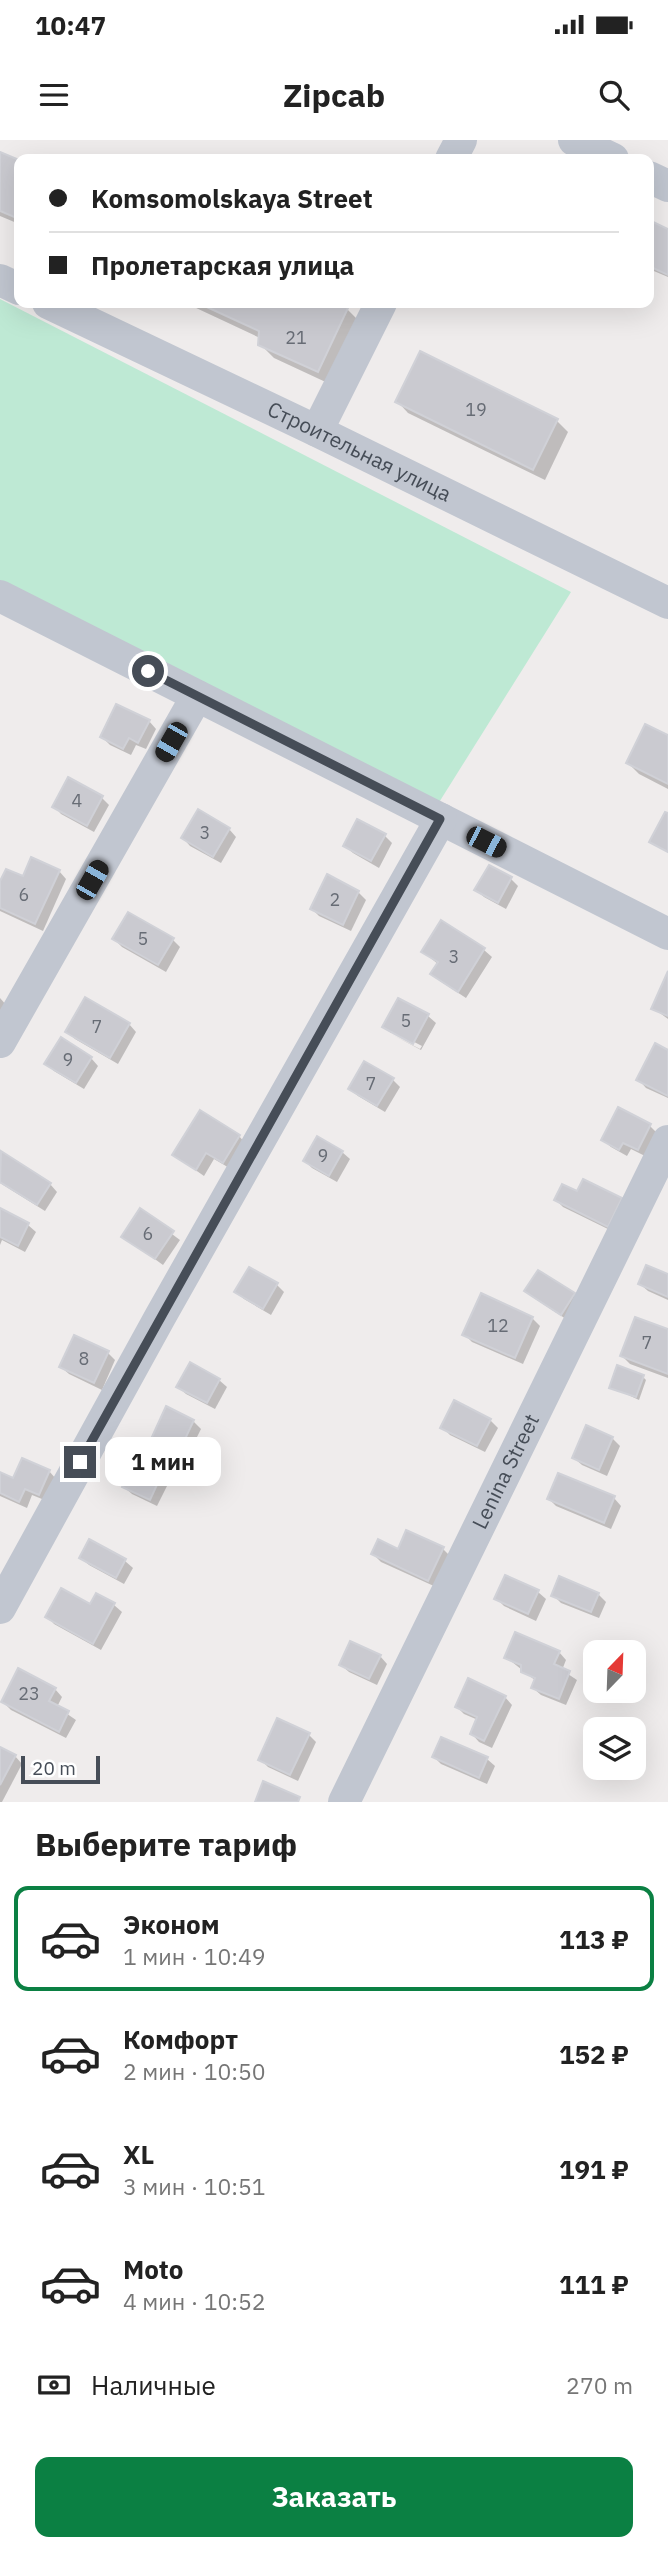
<!DOCTYPE html>
<html lang="ru">
<head>
<meta charset="utf-8">
<style>
  :root { --surface:#fff; --page:#f2f2f2; --text:#222; --muted:#767676; --line:#e0e0e0; --accent:#0b8043 }
  body { margin:0; font-family:"IBM Plex Sans",sans-serif; background:var(--page); color:var(--text); height:100vh; display:flex; flex-direction:column; font-size:26px; white-space:nowrap }
  * { box-sizing:border-box; margin:0 }
  p { font-size:23px; color:var(--muted) }
  .icon { flex:none; width:38px; height:38px; fill:none; stroke:currentColor; stroke-width:2; stroke-linecap:round; stroke-linejoin:round }
  .map { position:relative; height:1662px; overflow:hidden }
  .details { display:flex; flex-direction:column; background:var(--surface); flex:1 }
  .details>* { flex:none }
  .hud { position:absolute; left:14px; top:14px; width:640px; height:154px; border-radius:14px; box-shadow:0 7px 28px #0002; display:grid; align-content:center; height:154px; padding:0 35px; background:var(--surface) }
  .needle { width:46px; rotate:23deg }
  .controls { position:absolute; left:583px; top:1500px; display:grid; gap:14px }
  .controls a { display:grid; place-items:center; width:63px; height:63px; border-radius:14px; background:var(--surface); box-shadow:0 7px 28px #0002; font-size:35px }
  .scale { position:absolute; left:21px; bottom:18px; width:79px; box-sizing:border-box; padding-left:7px; border:4px solid #464d57; border-top:0; font-size:19px; line-height:24px; white-space:nowrap; color:#464d57; -webkit-text-stroke:5px #fff; paint-order:stroke }
  .end { position:absolute; width:32px; height:32px; margin:-16px; border:9px solid #464d57; background:#fff; box-shadow:0 0 0 4px #fff }
  .from { border-radius:50% }
  .bubble { position:absolute; height:49px; border-radius:14px; background:var(--surface); box-shadow:0 7px 28px #0002; font-size:23px; font-weight:800; line-height:49px; text-align:center }
  .car { position:absolute; width:21px; height:42px; margin:-21px -10px; border-radius:9px; box-shadow:0 0 5px 2px #0007; background:linear-gradient(#222 24%,#8ab4d8 0 40%,#222 0 76%,#8ab4d8 0 86%,#222 0) }
  .hud b { display:flex; align-items:center; gap:24px; height:66px; font-size:26px }
  .hud b+b { border-top:2px solid var(--line) }
  .hud i { width:18px; height:18px; background:var(--text) }
  ul { padding:0; list-style:none }
  li { display:flex; align-items:center; gap:21px; height:105px; margin:0 14px 10px; padding:0 21px; border:4px solid transparent; border-radius:14px }
  li div { flex:1 }
  li b { display:block; font-size:26px }
  li em { font-style:normal; font-weight:800 }
  li.on { border-color:var(--accent) }
  li>.icon { width:63px; height:63px; stroke-width:1.5 }
  h2 { padding:0 35px; font-size:32px; line-height:84px }
  .pay { display:flex; align-items:center; gap:18px; height:77px; padding:0 35px; font-size:26px }
  .pay p { margin-inline-start:auto }
  .cta { display:flex; gap:14px; margin-top:auto; padding:14px 35px }
  .cta a { flex:1; height:80px; border-radius:14px; background:var(--accent); color:#fff; font-size:28px; font-weight:800; line-height:80px; text-align:center }
  .status { display:flex; justify-content:space-between; align-items:center; height:49px; padding:0 35px; background:var(--surface); direction:ltr }
  .status svg { height:19px; fill:currentColor }
  header { display:flex; justify-content:space-between; align-items:center; height:91px; padding:0 35px; background:var(--surface); font-size:32px; font-weight:800 }
  .map>svg:first-child { display:block }
  .green { fill:#bee9d4 }
  .shadow { fill:#0003 }
  .building { fill:#cacad0; stroke:#d0d1d7; stroke-width:2 }
  .lines { fill:none; stroke-linecap:round; stroke-linejoin:round }
  .minor { stroke:#c1c6d0; stroke-width:32 }
  .route { stroke:#464d57; stroke-width:9 }
  .labels { text-anchor:middle; stroke-width:6; stroke-linejoin:round; paint-order:stroke }
  .number-label { font-size:18px; fill:#676c75 }
  .street-label { font-size:21px; fill:#464d57; stroke:#fff }
</style>
</head>
<body>
<div class="status"><b>10:47</b><svg viewBox="0 0 49 12"><path d="M0 12V9h3v3zM5 12V6h3v6zM10 12V3h3v9zM15 12V0h3v12zM26 1h20v11H26zM47 4h2v5h-2z"/></svg></div>
<header><svg class="icon" aria-label="menu" viewBox="0 0 24 24"><path d="M4 6h16M4 12h16M4 18h16"/></svg>Zipcab<svg class="icon" aria-label="search" viewBox="0 0 24 24"><circle cx="10" cy="10" r="6"/><path d="M15 15l6 6"/></svg></header>
<div class="map">
<svg width="668" height="1662" viewBox="0 0 668 1662">
  <rect width="100%" height="100%" fill="#efecec"/>
  <polygon class="green" points="0,159 571,452 438,664 0,442"/>
  <g class="shadow">
    <polygon points="0,14 19,22 19,84 0,76"/>
    <polygon points="649,82 668,91 668,137 649,129"/>
    <polygon points="190,163 333,163 347,169 361,183 332,245 274,218 260,204 260,198 194,167"/>
    <polygon points="420,213 557,281 568,292 545,340 408,273 397,261"/>
    <polygon points="149,581 156,589 146,609 136,605 131,615 110,605 102,597"/>
    <polygon points="668,597 668,649 639,634 628,623"/>
    <polygon points="102,658 109,665 94,692 61,674 54,666"/>
    <polygon points="229,689 236,697 221,723 190,706 183,698"/>
    <polygon points="385,696 392,703 379,728 353,713 345,706"/>
    <polygon points="59,731 66,739 43,791 0,771 0,746"/>
    <polygon points="511,739 518,746 506,769 484,757 476,750"/>
    <polygon points="358,752 366,760 351,791 319,776 312,769"/>
    <polygon points="441,783 484,810 492,817 466,858 440,841 432,834 438,824 423,812"/>
    <polygon points="114,799 173,800 180,807 166,832 122,807"/>
    <polygon points="668,835 668,879 653,868"/>
    <polygon points="0,858 7,866 0,876"/>
    <polygon points="428,876 436,883 421,910 391,894 420,909 422,906 391,890 391,893 384,887"/>
    <polygon points="129,884 136,892 118,924 75,899 67,892"/>
    <polygon points="668,912 668,958 646,948 639,940"/>
    <polygon points="91,918 98,926 84,949 54,931 47,924"/>
    <polygon points="393,940 400,947 385,972 358,956 350,949"/>
    <polygon points="650,986 657,993 645,1016 631,1009 627,1016 611,1007 603,1000"/>
    <polygon points="239,996 246,1004 231,1029 214,1019 204,1036 174,1015"/>
    <polygon points="342,1012 350,1019 337,1042 312,1028 305,1021"/>
    <polygon points="1,1013 50,1044 57,1052 45,1071 0,1043"/>
    <polygon points="578,1054 621,1059 629,1067 616,1093 563,1067 556,1060"/>
    <polygon points="0,1070 28,1085 36,1092 25,1112 2,1100 0,1105"/>
    <polygon points="141,1071 180,1100 163,1125 123,1096"/>
    <polygon points="668,1136 668,1160 648,1151 640,1144"/>
    <polygon points="277,1145 284,1152 271,1175 244,1159 236,1152"/>
    <polygon points="526,1151 574,1155 581,1162 569,1181 534,1158"/>
    <polygon points="532,1178 540,1186 523,1224 472,1202 464,1194"/>
    <polygon points="668,1191 668,1238 630,1224 622,1216"/>
    <polygon points="108,1213 115,1220 102,1250 69,1234 61,1227"/>
    <polygon points="643,1237 646,1240 639,1260 611,1247"/>
    <polygon points="219,1240 227,1247 215,1269 186,1254 178,1247"/>
    <polygon points="490,1280 498,1288 485,1312 450,1295 443,1288"/>
    <polygon points="193,1281 201,1289 186,1319 160,1306 153,1298"/>
    <polygon points="612,1298 620,1306 607,1336 582,1325 574,1318"/>
    <polygon points="166,1324 174,1332 157,1366 132,1354 124,1347"/>
    <polygon points="49,1331 56,1339 47,1361 32,1355 27,1368 0,1356 0,1334 14,1340"/>
    <polygon points="614,1358 621,1366 611,1389 556,1366 549,1359"/>
    <polygon points="90,1402 125,1421 133,1428 124,1444 89,1425 81,1418"/>
    <polygon points="443,1409 450,1416 436,1447 381,1422 373,1414"/>
    <polygon points="538,1452 546,1459 536,1481 504,1466 496,1458"/>
    <polygon points="598,1454 606,1462 599,1478 561,1463 553,1455"/>
    <polygon points="97,1455 114,1465 122,1472 101,1510 54,1484 47,1476 91,1467"/>
    <polygon points="559,1512 566,1520 562,1530 577,1540 566,1565 541,1555 533,1548 536,1541 507,1518"/>
    <polygon points="380,1516 387,1524 377,1545 349,1532 341,1525"/>
    <polygon points="55,1549 62,1557 57,1567 76,1580 66,1598 11,1570 3,1562"/>
    <polygon points="505,1557 512,1565 492,1608 479,1602 472,1594 478,1580 464,1574 457,1567"/>
    <polygon points="309,1595 316,1602 298,1641 268,1627 261,1620"/>
    <polygon points="442,1599 487,1619 495,1626 487,1644 441,1624 434,1617"/>
    <polygon points="0,1609 15,1616 22,1624 2,1662 0,1662"/>
  </g>
  <g class="building">
    <polygon points="0,12 19,20 19,79 0,71"/>
    <polygon points="649,80 668,89 668,135 649,126"/>
    <polygon points="198,163 337,163 348,168 318,232 258,205 259,191"/>
    <polygon points="420,211 558,279 533,330 395,262"/>
    <polygon points="116,564 150,580 138,603 129,598 123,609 100,597"/>
    <polygon points="645,584 668,595 668,644 626,623"/>
    <polygon points="68,637 103,656 87,686 52,667"/>
    <polygon points="198,669 230,688 213,717 181,698"/>
    <polygon points="665,672 668,673 668,712 649,702"/>
    <polygon points="357,679 386,694 371,721 343,706"/>
    <polygon points="31,717 60,730 35,784 0,768 0,741 6,729 23,736"/>
    <polygon points="489,725 512,737 498,763 474,750"/>
    <polygon points="327,734 359,751 343,785 310,769"/>
    <polygon points="128,772 174,798 158,825 112,799"/>
    <polygon points="441,780 485,808 458,852 430,834 438,822 421,812"/>
    <polygon points="668,831 668,876 651,869"/>
    <polygon points="85,857 130,883 110,918 65,892"/>
    <polygon points="398,858 429,874 413,904 382,887"/>
    <polygon points="61,897 92,917 76,943 44,924"/>
    <polygon points="655,903 668,910 668,956 636,940"/>
    <polygon points="364,921 394,938 377,966 348,949"/>
    <polygon points="618,967 651,984 638,1010 623,1003 619,1010 601,1000"/>
    <polygon points="200,970 240,995 223,1023 206,1013 196,1030 172,1015"/>
    <polygon points="317,996 343,1011 329,1036 303,1021"/>
    <polygon points="1,1011 51,1043 37,1065 0,1042"/>
    <polygon points="583,1039 622,1058 608,1087 554,1060 562,1044 577,1051"/>
    <polygon points="0,1068 29,1083 18,1106 0,1097"/>
    <polygon points="140,1068 174,1091 155,1119 121,1097"/>
    <polygon points="646,1125 668,1134 668,1157 638,1144"/>
    <polygon points="249,1127 278,1143 263,1169 234,1152"/>
    <polygon points="538,1130 575,1153 561,1175 524,1151"/>
    <polygon points="481,1153 533,1177 515,1218 462,1195"/>
    <polygon points="635,1177 668,1189 668,1234 620,1216"/>
    <polygon points="74,1195 109,1211 94,1243 59,1227"/>
    <polygon points="190,1222 220,1239 207,1263 176,1247"/>
    <polygon points="617,1225 644,1235 636,1257 609,1248"/>
    <polygon points="454,1260 491,1279 477,1306 440,1288"/>
    <polygon points="166,1266 194,1280 179,1312 151,1299"/>
    <polygon points="586,1285 613,1297 599,1330 572,1318"/>
    <polygon points="139,1309 167,1323 150,1360 122,1347"/>
    <polygon points="22,1318 50,1330 39,1355 25,1349 19,1362 0,1353 0,1332 13,1338"/>
    <polygon points="558,1333 615,1356 604,1383 547,1359"/>
    <polygon points="406,1390 444,1407 428,1441 371,1414 378,1399 398,1409"/>
    <polygon points="89,1399 126,1419 116,1438 79,1418"/>
    <polygon points="505,1435 539,1450 528,1474 494,1459"/>
    <polygon points="559,1436 599,1453 591,1472 551,1456"/>
    <polygon points="61,1448 90,1464 96,1453 115,1463 93,1504 45,1477"/>
    <polygon points="515,1492 560,1511 554,1524 570,1531 559,1559 531,1548 535,1538 521,1532 521,1525 504,1518"/>
    <polygon points="350,1501 381,1515 369,1539 339,1525"/>
    <polygon points="18,1528 56,1548 49,1561 69,1571 59,1592 1,1562"/>
    <polygon points="468,1538 506,1556 484,1601 470,1594 477,1577 455,1567"/>
    <polygon points="277,1578 310,1593 290,1635 258,1620"/>
    <polygon points="441,1597 488,1617 479,1638 432,1617"/>
    <polygon points="0,1607 16,1615 0,1645"/>
    <polygon points="263,1641 300,1657 298,1662 255,1662"/>
  </g>
  <g class="lines">
    <g class="minor">
      <polyline points="574,0 613,19"/>
      <polyline points="451,19 461,0"/>
      <polyline points="649,37 668,46"/>
      <polyline points="0,140 19,149"/>
      <path id="s1" d="M48,163L317,291L668,463"/>
      <polyline points="317,291 381,163"/>
      <polyline points="0,456 668,794"/>
      <polyline points="0,902 197,556"/>
      <polyline points="0,1468 160,1177 441,679"/>
      <path id="s2" d="M344,1662L668,1001"/>
    </g>
  </g>
  <g class="lines">
    <polyline class="route" points="80,1322 440,679 148,531"/>
  </g>
  <g class="labels">
    <g class="number-label">
      <text x="296" y="204">21</text>
      <text x="476" y="276">19</text>
      <text x="77" y="667">4</text>
      <text x="205" y="699">3</text>
      <text x="24" y="761">6</text>
      <text x="335" y="766">2</text>
      <text x="143" y="805">5</text>
      <text x="454" y="823">3</text>
      <text x="406" y="887">5</text>
      <text x="97" y="893">7</text>
      <text x="68" y="926">9</text>
      <text x="371" y="950">7</text>
      <text x="323" y="1022">9</text>
      <text x="148" y="1100">6</text>
      <text x="498" y="1192">12</text>
      <text x="647" y="1209">7</text>
      <text x="84" y="1225">8</text>
      <text x="29" y="1560">23</text>
    </g>
    <g class="street-label">
      <text dy="7" stroke="none"><textPath href="#s1" startOffset="345">Строительная улица</textPath></text>
      <text dy="7" stroke="none"><textPath href="#s2" startOffset="368">Lenina Street</textPath></text>
    </g>
  </g>
</svg>
<div class="controls">
<a><svg class="needle" viewBox="-14 -14 28 28"><path d="M0-13l5 13h-10z" fill="#e53935"/><path d="M0 13l5-13h-10z" fill="#767676"/></svg></a>
<a><svg class="icon" aria-label="layers" viewBox="0 0 24 24"><path d="M12 4l9 5-9 5-9-5zM3 14l9 5 9-5"/></svg></a>
</div>
<div class="scale">20 m</div>
<i class="end from" style="left:148px;top:531px"></i>
<i class="end" style="left:80px;top:1322px"></i>
<div class="bubble" style="left:105px;top:1297px;width:116px">1 мин</div>
<i class="car" style="left:171px;top:602px;rotate:210deg"></i>
<i class="car" style="left:486px;top:702px;rotate:117deg"></i>
<i class="car" style="left:92px;top:740px;rotate:30deg"></i>
<div class="hud">
<b><i class="from"></i>Komsomolskaya Street</b>
<b><i></i>Пролетарская улица</b>
</div>
</div>
<section class="details">
<h2>Выберите тариф</h2>
<ul>
<li class="on"><svg class="icon" aria-label="car" viewBox="0 0 24 24"><path d="M5 17H2v-5l4-1 3-4h7l3 4 3 1v5h-3M9 17h6M6 11h13"/><circle cx="7" cy="17" r="2"/><circle cx="17" cy="17" r="2"/></svg><div><b>Эконом</b><p>1 мин · 10:49</p></div><em>113 ₽</em></li>
<li><svg class="icon" aria-label="car" viewBox="0 0 24 24"><path d="M5 17H2v-5l4-1 3-4h7l3 4 3 1v5h-3M9 17h6M6 11h13"/><circle cx="7" cy="17" r="2"/><circle cx="17" cy="17" r="2"/></svg><div><b>Комфорт</b><p>2 мин · 10:50</p></div><em>152 ₽</em></li>
<li><svg class="icon" aria-label="car" viewBox="0 0 24 24"><path d="M5 17H2v-5l4-1 3-4h7l3 4 3 1v5h-3M9 17h6M6 11h13"/><circle cx="7" cy="17" r="2"/><circle cx="17" cy="17" r="2"/></svg><div><b>XL</b><p>3 мин · 10:51</p></div><em>191 ₽</em></li>
<li><svg class="icon" aria-label="car" viewBox="0 0 24 24"><path d="M5 17H2v-5l4-1 3-4h7l3 4 3 1v5h-3M9 17h6M6 11h13"/><circle cx="7" cy="17" r="2"/><circle cx="17" cy="17" r="2"/></svg><div><b>Moto</b><p>4 мин · 10:52</p></div><em>111 ₽</em></li>
</ul>
<div class="pay"><svg class="icon" aria-label="cash" viewBox="0 0 24 24"><path d="M3 7h18v10H3z"/><circle cx="12" cy="12" r="2"/></svg>Наличные<p>270 m</p></div>
<div class="cta"><a>Заказать</a></div>
</section>
</body>
</html>
